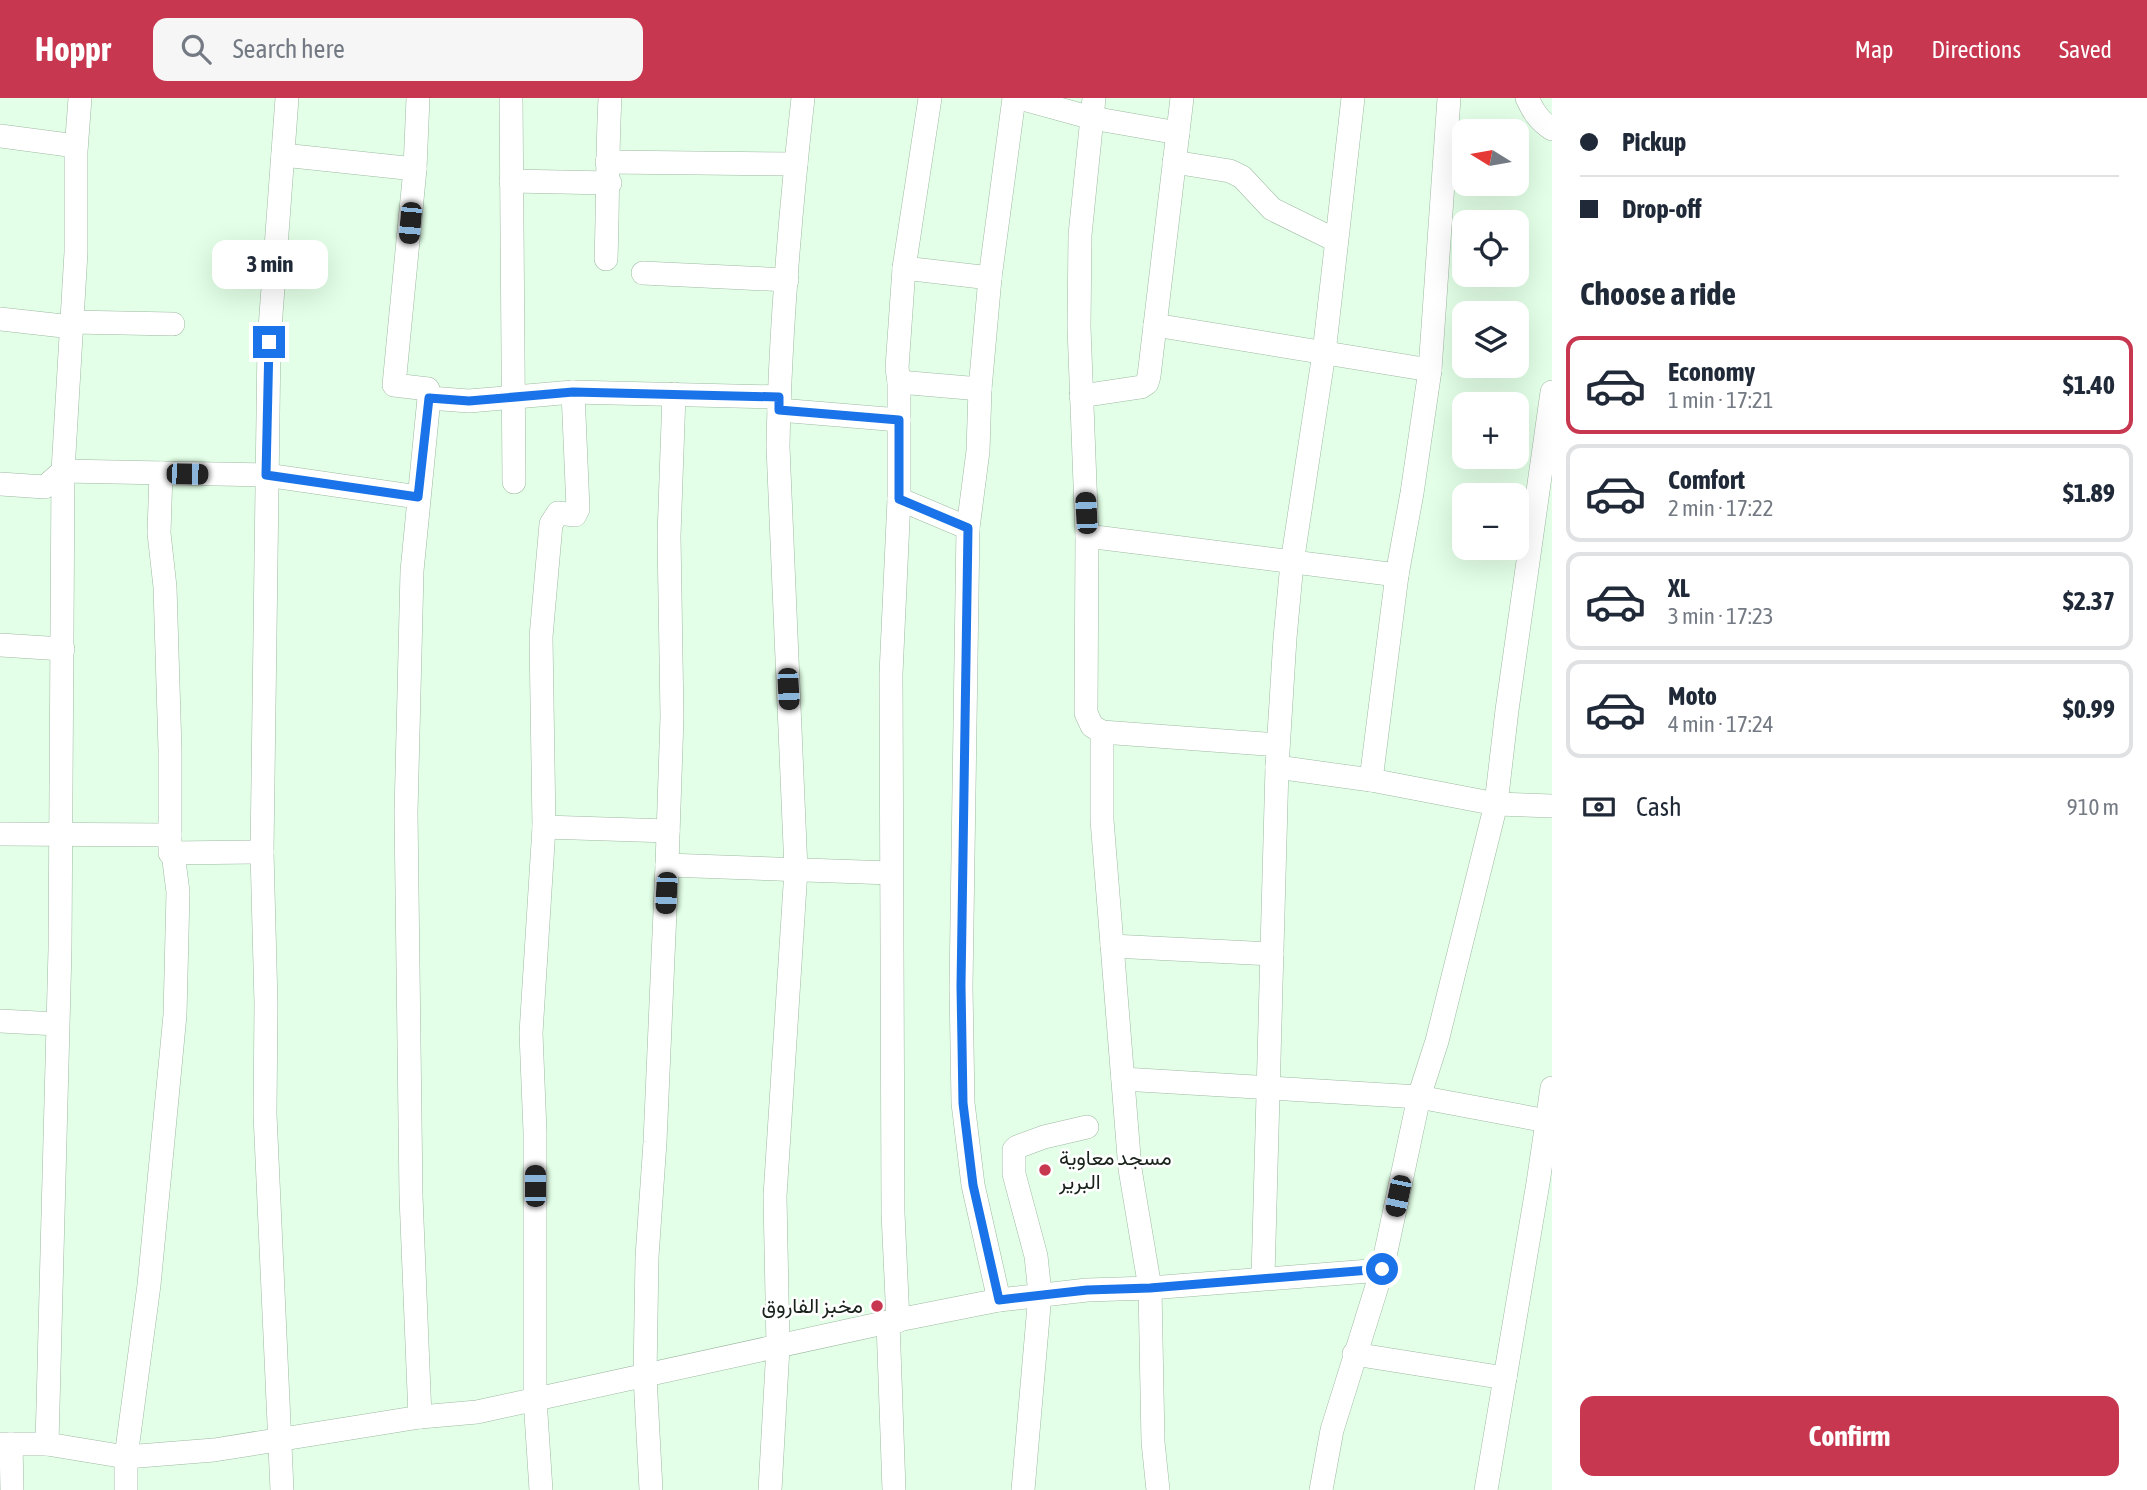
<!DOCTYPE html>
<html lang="en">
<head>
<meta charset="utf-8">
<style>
  :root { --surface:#fff; --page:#f6f6f7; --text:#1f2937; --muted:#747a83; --line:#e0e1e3; --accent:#c73750 }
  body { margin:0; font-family:"Asap Condensed",Vazirmatn,sans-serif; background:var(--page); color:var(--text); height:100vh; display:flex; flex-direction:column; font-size:26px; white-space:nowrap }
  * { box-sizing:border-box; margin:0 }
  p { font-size:23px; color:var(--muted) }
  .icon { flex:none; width:38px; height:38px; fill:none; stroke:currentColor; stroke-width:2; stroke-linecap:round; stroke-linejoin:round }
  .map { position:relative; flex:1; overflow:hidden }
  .sheet { display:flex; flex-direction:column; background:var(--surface); width:595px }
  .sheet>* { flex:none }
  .banner { display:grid; align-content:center; height:154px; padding:0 28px; background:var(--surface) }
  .needle { width:46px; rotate:281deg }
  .buttons { position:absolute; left:1452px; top:21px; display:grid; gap:14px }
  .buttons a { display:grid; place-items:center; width:77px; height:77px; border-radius:14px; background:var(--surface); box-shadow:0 7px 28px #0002; font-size:35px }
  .end { position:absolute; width:32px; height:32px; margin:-16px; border:9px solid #1a73e8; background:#fff; box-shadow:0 0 0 4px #fff }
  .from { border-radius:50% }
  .bubble { position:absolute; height:49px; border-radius:14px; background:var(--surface); box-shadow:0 7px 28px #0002; font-size:23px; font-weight:700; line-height:49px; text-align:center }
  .car { position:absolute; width:21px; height:42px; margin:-21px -10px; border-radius:9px; box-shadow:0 0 5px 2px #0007; background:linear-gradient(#222 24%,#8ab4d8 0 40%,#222 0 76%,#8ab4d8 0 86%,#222 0) }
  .banner b { display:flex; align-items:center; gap:24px; height:66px; font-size:26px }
  .banner b+b { border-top:2px solid var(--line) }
  .banner i { width:18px; height:18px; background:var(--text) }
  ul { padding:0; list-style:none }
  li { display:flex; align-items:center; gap:21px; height:98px; margin:0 14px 10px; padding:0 14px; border:4px solid var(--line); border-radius:14px }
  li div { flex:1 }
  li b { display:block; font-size:26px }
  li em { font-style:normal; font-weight:700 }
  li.selected { border-color:var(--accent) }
  li>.icon { width:63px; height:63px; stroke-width:1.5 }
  h2 { padding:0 28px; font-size:32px; line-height:84px }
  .pay { display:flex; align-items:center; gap:18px; height:77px; padding:0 28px; font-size:26px }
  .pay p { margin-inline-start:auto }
  .button { display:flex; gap:14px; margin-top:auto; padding:14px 28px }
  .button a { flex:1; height:80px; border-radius:14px; background:var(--accent); color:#fff; font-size:28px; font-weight:700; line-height:80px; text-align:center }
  header { display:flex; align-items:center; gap:42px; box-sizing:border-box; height:98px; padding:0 35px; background:var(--accent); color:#fff }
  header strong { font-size:33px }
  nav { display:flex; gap:38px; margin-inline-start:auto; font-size:24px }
  .search { width:490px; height:63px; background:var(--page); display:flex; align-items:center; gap:18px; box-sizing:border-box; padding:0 24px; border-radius:14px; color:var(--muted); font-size:26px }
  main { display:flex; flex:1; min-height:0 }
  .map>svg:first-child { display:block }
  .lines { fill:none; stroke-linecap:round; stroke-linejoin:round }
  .minor-casing { stroke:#9fb9a3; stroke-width:24 }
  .minor { stroke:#fff; stroke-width:23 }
  .route { stroke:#1a73e8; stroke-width:9 }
  .poi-dot { fill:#c73750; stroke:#fff; stroke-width:2.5 }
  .labels { text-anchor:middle; stroke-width:5; stroke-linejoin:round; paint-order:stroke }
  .poi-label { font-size:21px; fill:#19231b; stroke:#fff; text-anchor:start }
</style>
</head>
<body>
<header>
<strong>Hoppr</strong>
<div class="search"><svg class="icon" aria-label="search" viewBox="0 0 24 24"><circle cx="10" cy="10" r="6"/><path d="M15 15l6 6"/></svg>Search here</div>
<nav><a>Map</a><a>Directions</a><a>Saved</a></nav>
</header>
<main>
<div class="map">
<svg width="1552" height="1392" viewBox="0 0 1552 1392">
  <rect width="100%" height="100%" fill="#e3ffe7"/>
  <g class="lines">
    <defs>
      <g id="minor">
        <polyline points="418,0 415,71 394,287 428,291 429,300 469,303 573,294 779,299"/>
        <polyline points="511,0 514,384"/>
        <polyline points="930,0 904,170 897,270 899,284 899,401 968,430 961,889 963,1005 973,1087 999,1202"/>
        <polyline points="1019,0 1092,20 1178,35"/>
        <polyline points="1094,0 1080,137 1079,229 1087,438 1086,615 1092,628 1102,634 1102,722 1130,1071 1150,1190 1153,1344 1158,1392"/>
        <path d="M1527,0C1533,13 1539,23 1552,31"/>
        <polyline points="0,38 76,48"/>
        <polyline points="283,57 415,71"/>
        <polyline points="607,64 796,66"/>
        <polyline points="1174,64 1230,73 1242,79 1272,111 1335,142"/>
        <polyline points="511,83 610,85"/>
        <path d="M606,161C608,107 607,54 610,0"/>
        <polyline points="904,170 990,180 980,291 978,353 968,430"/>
        <polyline points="643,175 787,182"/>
        <polyline points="990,180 1014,0"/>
        <polyline points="0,221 72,229"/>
        <polyline points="72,224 173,226"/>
        <polyline points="1155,227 1430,272"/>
        <polyline points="899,284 980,291"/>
        <polyline points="1081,298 1141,289 1147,285 1149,278 1182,0"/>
        <polyline points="779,312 899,322"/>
        <polyline points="161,375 159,435 165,489 170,652 170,755 262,754"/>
        <polyline points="0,386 45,389 63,373 266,377 418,399"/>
        <polyline points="1087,438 1397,477"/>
        <polyline points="0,547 63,551"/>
        <polyline points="1102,634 1278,647"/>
        <polyline points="1277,669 1371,682 1496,706 1552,708"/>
        <polyline points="1371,682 1397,477 1412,395 1430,272 1449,0"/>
        <polyline points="544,729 668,733"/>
        <polyline points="0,736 170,737"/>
        <polyline points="667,767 891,775"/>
        <polyline points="1112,848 1272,856"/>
        <polyline points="0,923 57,926"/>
        <polyline points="1123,981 1419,999 1547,1023"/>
        <polyline points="1263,1179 1277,669 1285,540 1292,465 1324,255 1353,0"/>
        <polyline points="898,1223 893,1115 891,576 899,401"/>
        <polyline points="888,1224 894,1392"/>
        <polyline points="1354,1256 1505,1280"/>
        <polyline points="420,1319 411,1098 406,715 412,473 429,300"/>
        <polyline points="0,1346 47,1346 126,1359 214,1352 420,1319 477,1314 888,1224 999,1202 1087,1192 1150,1190 1382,1172"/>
        <polyline points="11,1346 12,1392"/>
        <polyline points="47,1346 60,851 63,373 76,154 76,53 80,0"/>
        <polyline points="126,1392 126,1359 149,1187 175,917 178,794 173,755"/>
        <polyline points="282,1392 265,1016 266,906 262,754 269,244 287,0"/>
        <polyline points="541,1392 535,1301 535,1034 531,935 544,729 541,539 551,426 558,415 575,417 578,411 573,294"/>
        <polyline points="651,1392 645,1278 647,1159 655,1044 667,767 672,619 669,438 674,296"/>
        <path d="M770,1392L778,1249L775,1098L796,772L778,349C780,233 790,116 803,0"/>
        <polyline points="1023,1392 1040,1196 1036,1158 1014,1076 1014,1052 1017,1049 1044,1039 1087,1029"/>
        <polyline points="1321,1392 1332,1332 1382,1172 1419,999 1437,943 1496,706 1507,612 1552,294"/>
        <polyline points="1486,1392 1538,1085 1552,990"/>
      </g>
    </defs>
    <use href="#minor" class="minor-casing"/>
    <use href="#minor" class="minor"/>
  </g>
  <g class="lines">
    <polyline class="route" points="269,244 266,377 418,399 429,300 469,303 573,294 779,299 779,312 899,322 899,401 968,430 961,888 963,1005 973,1087 999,1202 1087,1192 1150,1190 1382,1171"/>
  </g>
  <g class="poi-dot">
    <circle cx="1045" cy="1072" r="7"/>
    <circle cx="877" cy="1208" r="7"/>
  </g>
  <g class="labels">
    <g class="poi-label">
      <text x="1059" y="1067">مسجد معاوية<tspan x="1059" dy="24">البرير</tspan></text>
      <text x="863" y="1215" text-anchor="end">مخبز الفاروق</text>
    </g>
  </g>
</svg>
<div class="buttons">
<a><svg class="needle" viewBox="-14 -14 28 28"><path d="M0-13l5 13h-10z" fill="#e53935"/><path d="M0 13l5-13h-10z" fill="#747a83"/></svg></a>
<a><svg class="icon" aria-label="locate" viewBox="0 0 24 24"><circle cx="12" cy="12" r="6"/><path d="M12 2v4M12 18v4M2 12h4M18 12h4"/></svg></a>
<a><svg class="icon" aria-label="layers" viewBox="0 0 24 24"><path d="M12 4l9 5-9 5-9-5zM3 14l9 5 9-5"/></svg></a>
<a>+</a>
<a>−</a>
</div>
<i class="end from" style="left:1382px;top:1171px"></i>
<i class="end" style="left:269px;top:244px"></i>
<div class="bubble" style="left:212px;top:142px;width:116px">3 min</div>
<i class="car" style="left:410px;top:125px;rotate:185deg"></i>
<i class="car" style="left:187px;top:376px;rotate:91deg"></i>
<i class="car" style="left:1086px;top:415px;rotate:357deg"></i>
<i class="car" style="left:788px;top:591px;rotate:177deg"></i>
<i class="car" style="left:666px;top:795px;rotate:183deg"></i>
<i class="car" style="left:535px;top:1088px;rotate:0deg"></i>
<i class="car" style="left:1398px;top:1098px;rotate:192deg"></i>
</div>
<section class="sheet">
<div class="banner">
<b><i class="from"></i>Pickup</b>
<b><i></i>Drop-off</b>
</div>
<h2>Choose a ride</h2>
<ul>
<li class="selected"><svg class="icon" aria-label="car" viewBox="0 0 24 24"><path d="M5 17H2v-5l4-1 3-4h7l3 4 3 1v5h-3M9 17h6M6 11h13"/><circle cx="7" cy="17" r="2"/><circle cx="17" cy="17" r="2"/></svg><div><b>Economy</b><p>1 min · 17:21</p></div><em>$1.40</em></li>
<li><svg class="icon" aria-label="car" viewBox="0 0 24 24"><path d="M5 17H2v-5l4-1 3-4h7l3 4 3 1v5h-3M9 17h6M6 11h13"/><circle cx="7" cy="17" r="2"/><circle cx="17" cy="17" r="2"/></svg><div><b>Comfort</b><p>2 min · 17:22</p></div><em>$1.89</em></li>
<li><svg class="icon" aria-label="car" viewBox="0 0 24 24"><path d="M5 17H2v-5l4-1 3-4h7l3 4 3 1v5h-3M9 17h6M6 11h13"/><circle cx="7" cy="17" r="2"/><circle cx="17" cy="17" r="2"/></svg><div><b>XL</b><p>3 min · 17:23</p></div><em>$2.37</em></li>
<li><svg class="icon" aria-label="car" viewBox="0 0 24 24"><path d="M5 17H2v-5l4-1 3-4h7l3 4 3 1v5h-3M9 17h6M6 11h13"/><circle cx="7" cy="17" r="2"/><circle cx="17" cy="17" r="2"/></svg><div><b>Moto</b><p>4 min · 17:24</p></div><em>$0.99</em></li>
</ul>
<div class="pay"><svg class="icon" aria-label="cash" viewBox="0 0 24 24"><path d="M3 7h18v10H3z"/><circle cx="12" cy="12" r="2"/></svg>Cash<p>910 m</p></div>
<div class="button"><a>Confirm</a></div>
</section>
</main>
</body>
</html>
